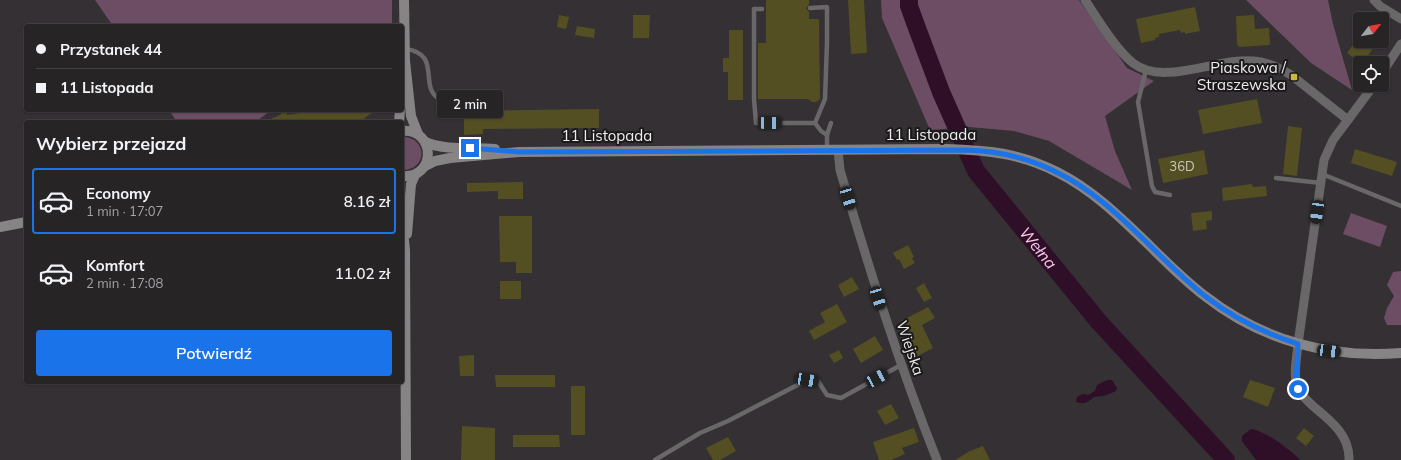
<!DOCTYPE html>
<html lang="pl">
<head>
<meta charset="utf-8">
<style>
  :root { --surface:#272426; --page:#333032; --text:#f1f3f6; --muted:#a4a4a7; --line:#434143; --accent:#1a73e8 }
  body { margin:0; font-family:Mulish,sans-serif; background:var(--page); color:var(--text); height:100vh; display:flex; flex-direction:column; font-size:15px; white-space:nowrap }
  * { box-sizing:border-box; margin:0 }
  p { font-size:13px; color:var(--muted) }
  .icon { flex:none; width:22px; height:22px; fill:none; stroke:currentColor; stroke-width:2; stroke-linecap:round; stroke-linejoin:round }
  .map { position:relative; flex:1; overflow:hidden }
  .details { position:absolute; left:24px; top:120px; width:380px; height:264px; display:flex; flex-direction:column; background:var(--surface); border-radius:4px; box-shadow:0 1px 3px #0004,0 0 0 1px var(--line) }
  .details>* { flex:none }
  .hud { position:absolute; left:24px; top:24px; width:380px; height:88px; border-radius:4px; box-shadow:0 1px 3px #0004,0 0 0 1px var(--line); display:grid; align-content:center; height:88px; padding:0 12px; background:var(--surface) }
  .needle { width:26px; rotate:59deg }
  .buttons { position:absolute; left:1353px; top:12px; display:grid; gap:8px }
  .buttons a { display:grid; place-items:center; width:36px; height:36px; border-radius:4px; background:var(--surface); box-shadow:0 1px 3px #0004,0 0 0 1px var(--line); font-size:20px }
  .end { position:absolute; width:18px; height:18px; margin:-9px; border:5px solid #1a73e8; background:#fff; box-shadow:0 0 0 2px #fff }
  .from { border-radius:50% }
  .bubble { position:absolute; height:28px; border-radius:4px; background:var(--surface); box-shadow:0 1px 3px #0004,0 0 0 1px var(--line); font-size:13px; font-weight:600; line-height:28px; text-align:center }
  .car { position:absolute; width:12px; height:24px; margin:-12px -6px; border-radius:5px; box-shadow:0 0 3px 1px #0007; background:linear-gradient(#222 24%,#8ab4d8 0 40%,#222 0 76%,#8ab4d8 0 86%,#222 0) }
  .hud b { display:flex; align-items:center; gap:14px; height:38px; font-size:15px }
  .hud b+b { border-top:1px solid var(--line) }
  .hud i { width:10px; height:10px; background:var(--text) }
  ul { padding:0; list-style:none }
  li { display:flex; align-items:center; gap:12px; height:66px; margin:0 8px 6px; padding:0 4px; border:2px solid transparent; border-radius:4px }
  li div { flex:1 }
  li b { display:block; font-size:15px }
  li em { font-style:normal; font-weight:600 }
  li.selected { border-color:var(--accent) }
  li>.icon { width:36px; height:36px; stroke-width:1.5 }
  h2 { padding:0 12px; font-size:18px; line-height:48px }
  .primary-button { display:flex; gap:8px; margin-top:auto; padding:8px 12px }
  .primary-button a { flex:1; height:46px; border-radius:4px; background:var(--accent); color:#fff; font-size:16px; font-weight:600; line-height:46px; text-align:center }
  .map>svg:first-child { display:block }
  .green { fill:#6c4d63 }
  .water { fill:#2e0f27 }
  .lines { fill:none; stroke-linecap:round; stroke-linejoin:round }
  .river { stroke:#2e0f27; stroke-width:18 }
  .building { fill:#544e23 }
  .lane { stroke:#696768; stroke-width:4.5 }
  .street { stroke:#696768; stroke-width:9 }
  .secondary { stroke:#878486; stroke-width:10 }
  .route { stroke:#1a73e8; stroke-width:5 }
  .poi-dot { fill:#ccb939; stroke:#1b191a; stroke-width:1.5 }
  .labels { text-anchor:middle; stroke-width:4; stroke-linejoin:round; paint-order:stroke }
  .number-label { font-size:13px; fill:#c9c5bc }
  .poi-label { font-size:15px; fill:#f0edef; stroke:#1b191a; text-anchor:end }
  .street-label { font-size:15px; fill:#f0edef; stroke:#1b191a }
  .water-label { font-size:16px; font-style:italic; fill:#fcc9ed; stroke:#1b191a }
</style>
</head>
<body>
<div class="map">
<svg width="1401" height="460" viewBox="0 0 1401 460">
  <rect width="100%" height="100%" fill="#343033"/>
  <g class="green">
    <polygon points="95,0 392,0 392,25 390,26 113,26"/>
    <polygon points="881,0 1079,0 1127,68 1154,81 1105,116 1115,151 1132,190 1049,141 1014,131 969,127 930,130 882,18"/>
    <polygon points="1246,0 1328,0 1333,24 1352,90 1311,63"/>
    <polygon points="169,110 272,110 255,122 177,122"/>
    <path d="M402,137C427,136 429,170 402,170Z"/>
    <polygon points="1351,213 1387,226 1380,247 1343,234"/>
    <polygon points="1401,271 1401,325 1387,325 1384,318 1387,308 1394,296 1387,285 1393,272"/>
  </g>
  <g class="water">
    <path d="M1107,380H1112L1117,388L1116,391L1104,396L1094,397C1088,402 1084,405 1076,402L1077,397L1083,394L1088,395L1095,391L1097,385Z"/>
    <path d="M1251,429C1264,430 1292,451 1300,460H1256L1242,441V436Z"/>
  </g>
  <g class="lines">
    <path class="river" id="s1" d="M909,0V6L917,28L941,92L976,171L1099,322L1226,460"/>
  </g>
  <g class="building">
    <polygon points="766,0 809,0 809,5 806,8 809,12 809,19 819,19 820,99 816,102 812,102 808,99 758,99 758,43 766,43"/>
    <polygon points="848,0 864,0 867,53 851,54"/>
    <polygon points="1195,7 1200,31 1185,34 1185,32 1181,33 1180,30 1159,34 1159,37 1155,38 1155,40 1141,43 1136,19"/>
    <polygon points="559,15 569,17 566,29 557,27"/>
    <polygon points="633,15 650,15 649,38 633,38"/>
    <polygon points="1254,15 1255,29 1269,28 1270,45 1239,47 1237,44 1236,16"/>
    <polygon points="577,26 595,29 594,38 575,35"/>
    <polygon points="729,30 743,30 743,100 728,100 728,72 723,72 723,58 729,58"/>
    <polygon points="1356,41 1378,41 1363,63 1361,63 1347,53"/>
    <polygon points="1257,99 1262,123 1203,134 1198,110"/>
    <polygon points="599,109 599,128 483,129 483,134 464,135 464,111"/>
    <polygon points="287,110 287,115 317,110 376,110 359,122 268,122 272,119 272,118 276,117"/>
    <polygon points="1288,126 1302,128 1297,176 1283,174"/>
    <polygon points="1355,149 1397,162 1392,176 1351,163"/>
    <polygon points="1204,150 1208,174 1163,183 1158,159"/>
    <polygon points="523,182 523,199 498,199 498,191 467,192 467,183"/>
    <polygon points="1252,184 1253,187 1266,186 1267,196 1223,201 1222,188"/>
    <polygon points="1212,211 1212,220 1206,221 1207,229 1193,231 1191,213"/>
    <polygon points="499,216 532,216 532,273 516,273 516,262 500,262"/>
    <polygon points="908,245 914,257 912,258 915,263 904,269 899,259 897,260 893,253"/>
    <polygon points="852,277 859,289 844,297 838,285"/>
    <rect x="500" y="281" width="21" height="18"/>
    <polygon points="924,283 932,298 924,302 916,288"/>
    <polygon points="837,304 847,322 814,340 809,331 825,322 820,313"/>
    <polygon points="928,307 935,318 922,325 933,348 916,357 910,345 913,344 901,321"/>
    <polygon points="875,336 883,350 861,363 853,349"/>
    <polygon points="839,350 843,358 834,363 829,355"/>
    <polygon points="474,355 474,376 460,376 459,356"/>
    <polygon points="495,375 555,375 555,387 496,387"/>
    <polygon points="1250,380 1275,388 1268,407 1243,397"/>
    <rect x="571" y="386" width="14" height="49"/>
    <polygon points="891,404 899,418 885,425 877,411"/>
    <polygon points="462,426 495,428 495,460 461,460"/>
    <polygon points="914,428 919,442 902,448 905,454 891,460 879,460 873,442"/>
    <polygon points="1304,428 1314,436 1306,446 1296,438"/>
    <polygon points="513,435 559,435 560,447 513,447"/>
    <polygon points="728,437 736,451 720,460 713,460 706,448"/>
    <polygon points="983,446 990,460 955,460 970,451"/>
  </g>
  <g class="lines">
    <g class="lane">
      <polyline points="762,9 754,9 754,99 756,123 815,123 825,99 827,42 827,7 810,8"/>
      <path d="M405,49C442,53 419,86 438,98C446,103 486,99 497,99"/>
      <polyline points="1146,70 1138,102 1152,186 1155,192 1170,195"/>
      <polyline points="815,123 821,131 827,135 827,150"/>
      <polyline points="827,135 831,123"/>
      <polyline points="1322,174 1401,206"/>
      <polyline points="1276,178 1321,183"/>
      <polyline points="655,460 700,433 728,421 807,380 818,381 827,395 841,398 901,365"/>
    </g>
    <g class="street">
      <path d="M1085,0C1097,18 1116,50 1133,63C1163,87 1219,57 1254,61C1268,62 1280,68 1291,75L1348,120"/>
      <polyline points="1374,0 1380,6 1401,19"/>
      <polyline points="1382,73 1401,44"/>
      <path d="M838,150L840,170C869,268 899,365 937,460"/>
      <path d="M1349,460C1350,435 1330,420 1313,406C1307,400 1300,395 1297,387C1293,374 1297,357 1298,344L1324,160L1333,140L1374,85"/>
    </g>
    <g class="secondary">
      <polyline points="404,0 405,61 411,116 418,134"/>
      <polyline points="399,122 400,110"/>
      <path d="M402,131C436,128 437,179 402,176"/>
      <path d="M425,142C447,151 472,147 495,149"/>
      <path d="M425,166L435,161L450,158L519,152L946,149C987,150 1020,153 1057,172C1093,190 1121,218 1149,245C1167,263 1185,281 1205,296C1261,340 1330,359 1401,353"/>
      <polyline points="402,222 405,250 406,460"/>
      <polyline points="0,227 26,222"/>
      <polyline points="407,234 411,184 415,175"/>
    </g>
  </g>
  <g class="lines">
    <path class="route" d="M470,148L519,152L966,150C1016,151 1061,169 1100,200C1137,229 1167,266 1205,296C1233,318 1264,333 1298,344L1296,382L1298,389"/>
  </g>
  <rect class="poi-dot" x="1290" y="73" width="8" height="8" rx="2"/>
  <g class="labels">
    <g class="number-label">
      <text x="1182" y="171">36D</text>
    </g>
    <g class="poi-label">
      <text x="1286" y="73">Piaskowa /<tspan x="1286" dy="17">Straszewska</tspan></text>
    </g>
    <g class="street-label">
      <text x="931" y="140">11 Listopada</text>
      <text x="607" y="141">11 Listopada</text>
      <text transform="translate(910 348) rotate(71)" y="5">Wiejska</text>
    </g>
    <g class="water-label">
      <text dy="6" stroke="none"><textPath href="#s1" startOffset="283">Wełna</textPath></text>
    </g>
  </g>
</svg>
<div class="buttons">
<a><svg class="needle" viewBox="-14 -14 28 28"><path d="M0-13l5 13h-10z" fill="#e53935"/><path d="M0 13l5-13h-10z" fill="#a4a4a7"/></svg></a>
<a><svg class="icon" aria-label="locate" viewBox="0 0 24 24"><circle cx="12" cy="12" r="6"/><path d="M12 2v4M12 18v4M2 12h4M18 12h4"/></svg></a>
</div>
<i class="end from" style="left:1298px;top:389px"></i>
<i class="end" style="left:470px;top:148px"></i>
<div class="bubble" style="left:437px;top:90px;width:66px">2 min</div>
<i class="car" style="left:770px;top:123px;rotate:90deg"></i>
<i class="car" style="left:848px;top:198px;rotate:163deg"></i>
<i class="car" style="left:1317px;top:212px;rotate:188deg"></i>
<i class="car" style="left:878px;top:298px;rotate:163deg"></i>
<i class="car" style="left:1329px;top:351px;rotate:97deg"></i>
<i class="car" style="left:877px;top:378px;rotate:61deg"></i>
<i class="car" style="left:807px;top:380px;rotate:100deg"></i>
<div class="hud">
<b><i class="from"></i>Przystanek 44</b>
<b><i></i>11 Listopada</b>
</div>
<section class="details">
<h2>Wybierz przejazd</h2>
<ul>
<li class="selected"><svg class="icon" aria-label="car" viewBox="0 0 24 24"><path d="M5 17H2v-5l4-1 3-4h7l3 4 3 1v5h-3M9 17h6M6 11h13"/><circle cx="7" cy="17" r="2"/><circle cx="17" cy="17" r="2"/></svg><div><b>Economy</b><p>1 min · 17:07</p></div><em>8.16 zł</em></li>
<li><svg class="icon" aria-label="car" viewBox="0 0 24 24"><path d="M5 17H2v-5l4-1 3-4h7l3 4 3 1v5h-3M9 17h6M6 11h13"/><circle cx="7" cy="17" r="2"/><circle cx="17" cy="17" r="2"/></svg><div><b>Komfort</b><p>2 min · 17:08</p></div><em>11.02 zł</em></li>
</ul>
<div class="primary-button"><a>Potwierdź</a></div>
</section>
</div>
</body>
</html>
